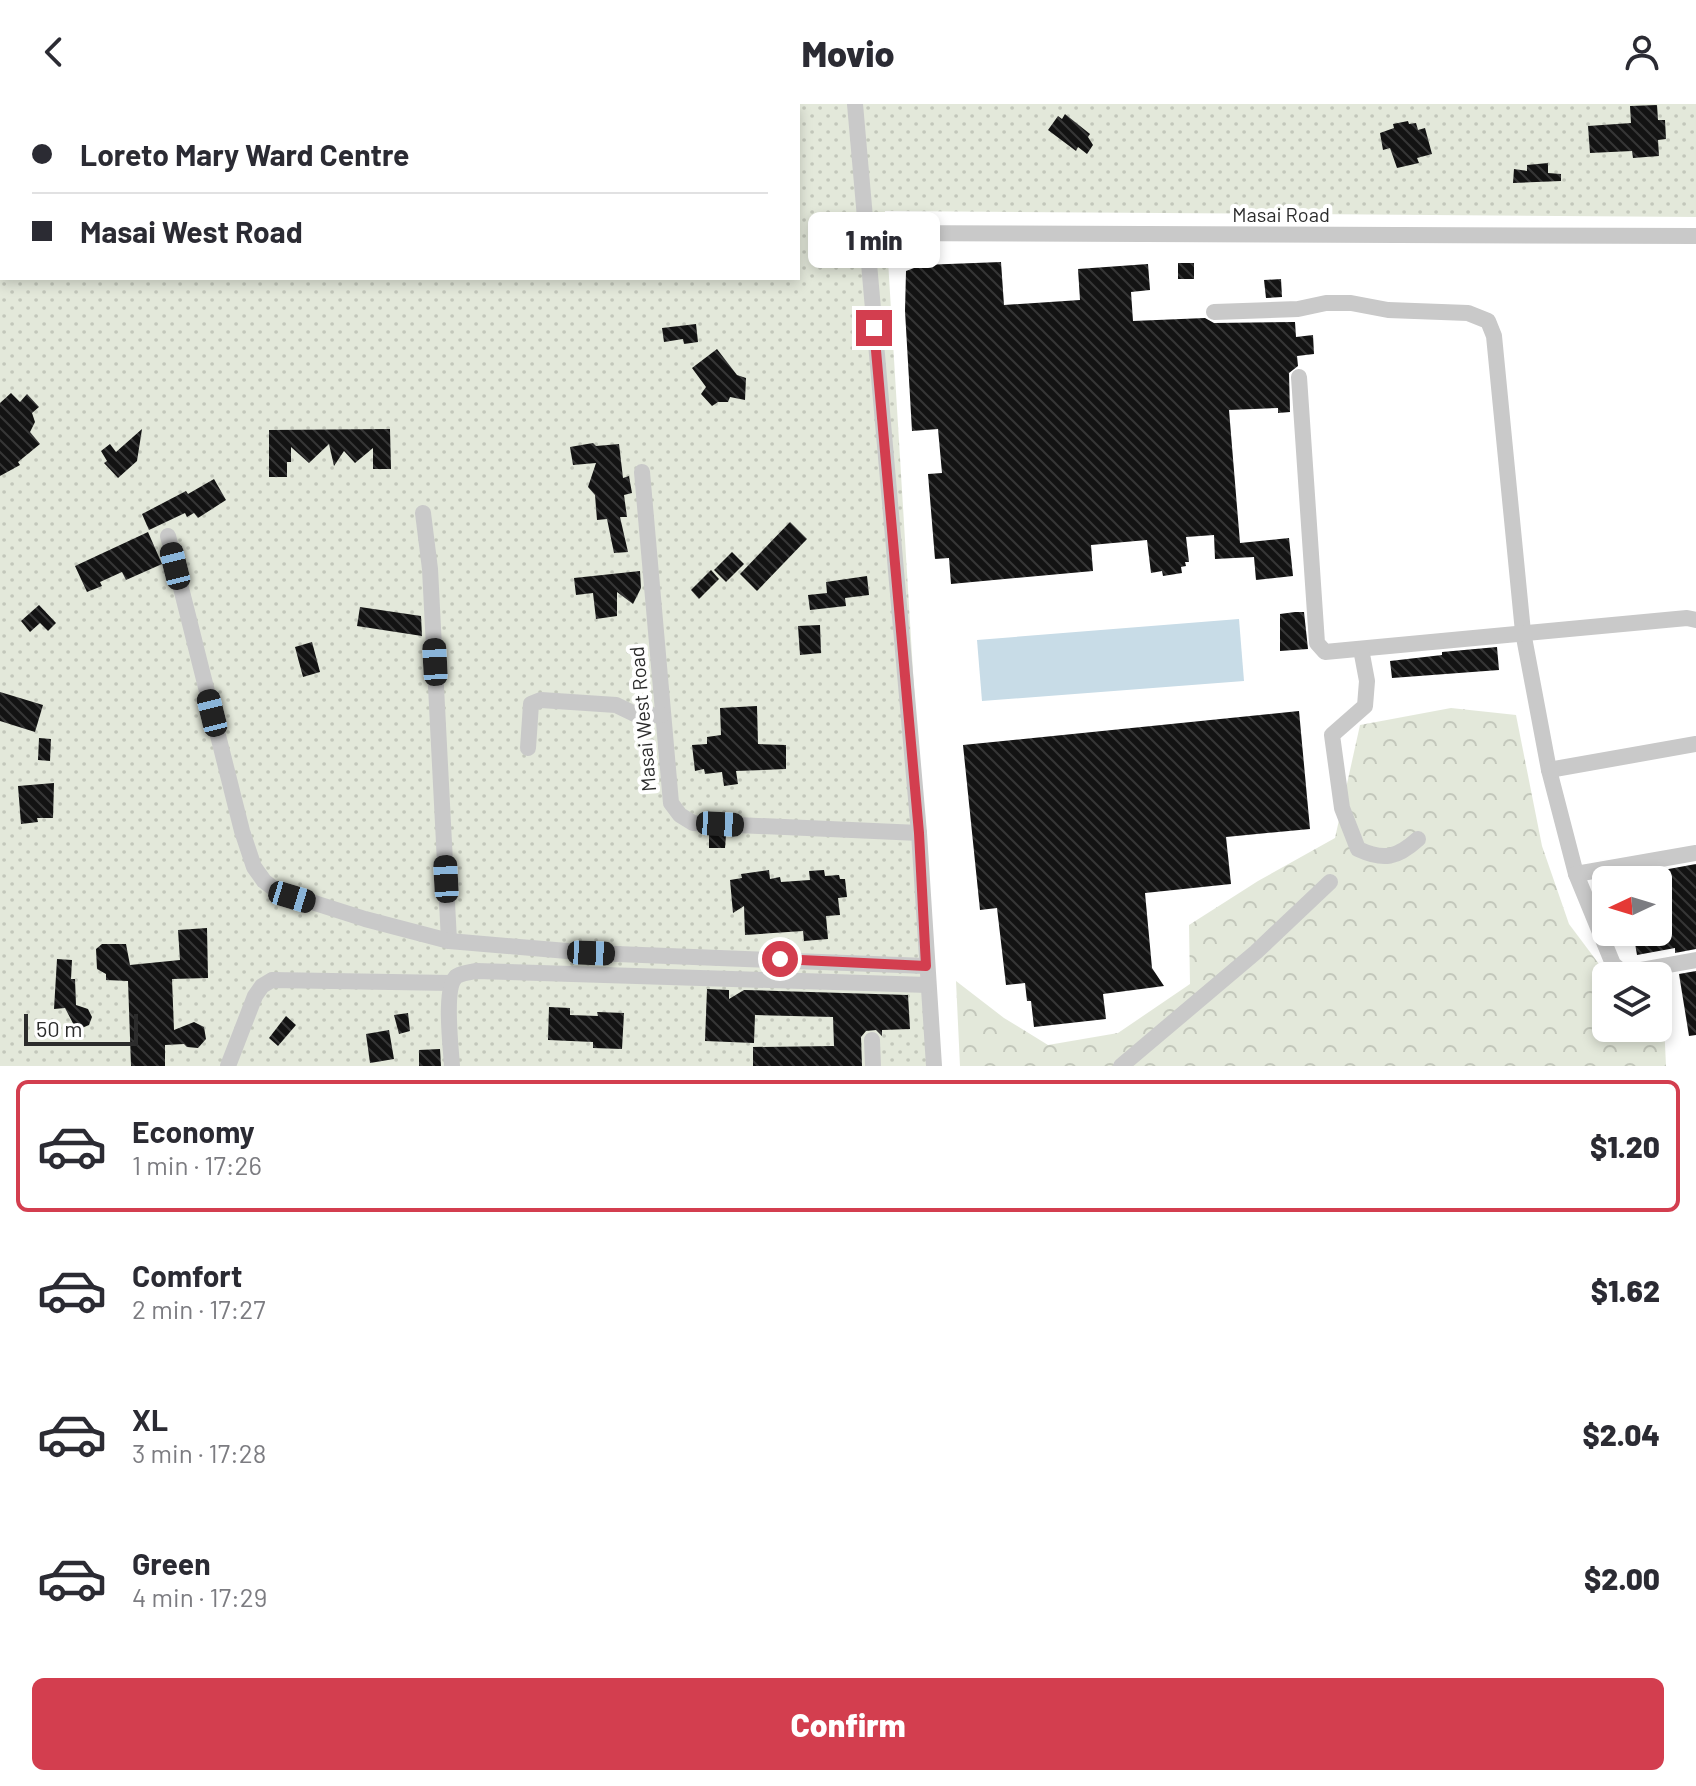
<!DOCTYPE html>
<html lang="en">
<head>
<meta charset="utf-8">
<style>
  :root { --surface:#fff; --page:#f7f7f7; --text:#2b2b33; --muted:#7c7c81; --line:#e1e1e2; --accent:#d33e4f }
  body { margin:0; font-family:Barlow,sans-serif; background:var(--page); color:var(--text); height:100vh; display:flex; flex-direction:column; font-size:30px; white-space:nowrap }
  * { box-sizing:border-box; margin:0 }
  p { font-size:26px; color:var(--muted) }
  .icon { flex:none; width:44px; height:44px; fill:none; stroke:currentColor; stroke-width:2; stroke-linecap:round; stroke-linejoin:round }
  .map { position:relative; height:962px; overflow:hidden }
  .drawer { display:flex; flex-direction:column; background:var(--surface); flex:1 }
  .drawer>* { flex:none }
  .banner { position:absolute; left:0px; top:0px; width:800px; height:176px; box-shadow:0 4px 12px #0003; display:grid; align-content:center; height:176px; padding:0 32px; background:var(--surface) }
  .needle { width:52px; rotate:266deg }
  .buttons { position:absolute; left:1592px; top:762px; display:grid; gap:16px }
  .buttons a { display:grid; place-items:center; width:80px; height:80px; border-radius:12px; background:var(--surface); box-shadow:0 4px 12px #0003; font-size:40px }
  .scale { position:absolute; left:24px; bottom:20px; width:114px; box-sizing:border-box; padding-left:8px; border:4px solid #2c2c2c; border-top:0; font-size:22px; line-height:28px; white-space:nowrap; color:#2c2c2c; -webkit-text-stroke:6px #fff; paint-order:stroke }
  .end { position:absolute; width:36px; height:36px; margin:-18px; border:10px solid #d33e4f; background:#fff; box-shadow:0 0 0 4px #fff }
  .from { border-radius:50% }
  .bubble { position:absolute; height:56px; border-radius:12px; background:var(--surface); box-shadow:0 4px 12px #0003; font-size:26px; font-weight:800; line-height:56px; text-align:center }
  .car { position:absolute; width:24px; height:48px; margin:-24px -12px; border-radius:10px; box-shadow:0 0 6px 2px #0007; background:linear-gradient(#222 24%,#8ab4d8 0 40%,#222 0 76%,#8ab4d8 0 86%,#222 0) }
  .banner b { display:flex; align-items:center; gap:28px; height:76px; font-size:30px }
  .banner b+b { border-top:2px solid var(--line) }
  .banner i { width:20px; height:20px; background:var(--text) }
  ul { padding:14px 0 0; list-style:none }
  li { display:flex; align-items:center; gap:24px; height:132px; margin:0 16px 12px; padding:0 16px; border:4px solid transparent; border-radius:12px }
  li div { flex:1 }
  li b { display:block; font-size:30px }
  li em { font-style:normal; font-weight:800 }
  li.active { border-color:var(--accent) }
  li>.icon { width:72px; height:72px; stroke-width:1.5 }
  .action { display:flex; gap:16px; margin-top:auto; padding:16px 32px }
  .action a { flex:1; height:92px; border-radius:12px; background:var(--accent); color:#fff; font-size:32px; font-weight:800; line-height:92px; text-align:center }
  header { display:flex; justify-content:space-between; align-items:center; height:104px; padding:0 32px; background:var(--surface); font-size:36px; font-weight:800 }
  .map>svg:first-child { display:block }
  .grass { fill:url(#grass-dots); fill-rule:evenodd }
  .forest { fill:url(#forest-crowns) }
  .water { fill:#c8dce7 }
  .building { fill:url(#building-back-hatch) }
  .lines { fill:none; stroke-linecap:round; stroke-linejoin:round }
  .minor { stroke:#c9c9c9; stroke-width:16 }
  .route { stroke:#d33e4f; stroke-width:10 }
  .labels { text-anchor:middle; stroke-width:8; stroke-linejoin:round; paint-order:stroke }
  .street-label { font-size:20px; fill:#2c2c2c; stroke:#fff }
</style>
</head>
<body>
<header><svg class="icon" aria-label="back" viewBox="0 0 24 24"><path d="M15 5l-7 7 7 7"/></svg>Movio<svg class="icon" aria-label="person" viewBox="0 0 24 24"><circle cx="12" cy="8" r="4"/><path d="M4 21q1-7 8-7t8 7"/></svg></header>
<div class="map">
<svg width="1696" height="962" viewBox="0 0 1696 962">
  <defs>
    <pattern id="grass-dots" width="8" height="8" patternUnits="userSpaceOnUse" patternTransform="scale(2)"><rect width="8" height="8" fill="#e3e8da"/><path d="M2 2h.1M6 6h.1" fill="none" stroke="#c3c7bb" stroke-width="1.8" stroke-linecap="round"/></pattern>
    <pattern id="forest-crowns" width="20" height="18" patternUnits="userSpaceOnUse" patternTransform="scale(2)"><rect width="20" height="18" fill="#e3e8da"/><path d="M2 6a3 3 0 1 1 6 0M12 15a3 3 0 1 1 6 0" fill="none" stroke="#c3c7bb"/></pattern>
    <pattern id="building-back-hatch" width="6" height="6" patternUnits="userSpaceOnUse" patternTransform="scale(2)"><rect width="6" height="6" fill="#131313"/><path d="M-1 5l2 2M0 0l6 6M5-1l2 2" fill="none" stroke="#363636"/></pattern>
  </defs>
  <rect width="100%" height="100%" fill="#fff"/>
  <path class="grass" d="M0,0H1696V113L885,107L937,962H0ZM2,2H798V174H2Z"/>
  <polygon class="forest" points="1451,604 1516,611 1542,742 1569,820 1608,872 1606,872 1606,924 1658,924 1658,894 1663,895 1666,962 960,962 956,877 1004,914 1048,941 1118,929 1190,880 1189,821 1258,777 1335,734 1360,621"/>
  <polygon class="water" points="1239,515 1244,577 982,597 977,536"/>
  <g class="building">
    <polygon points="1657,1 1658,16 1665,16 1666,35 1658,36 1659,52 1633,54 1632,47 1590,49 1588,22 1631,19 1630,2"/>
    <polygon points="1065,10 1090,30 1088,33 1093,41 1087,50 1078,43 1076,47 1048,26 1058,12 1062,15"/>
    <polygon points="1408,17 1409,20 1416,19 1418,26 1425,24 1432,50 1417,54 1419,59 1397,64 1390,44 1383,46 1380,29 1394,24 1393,20"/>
    <polygon points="1548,59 1548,69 1561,70 1561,77 1513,79 1514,65 1527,67 1527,61"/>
    <polygon points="1001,158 1004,201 1080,196 1078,165 1148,160 1150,186 1131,188 1133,217 1205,214 1214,219 1295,218 1296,233 1313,231 1314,250 1297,252 1298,262 1289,269 1290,308 1278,309 1278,304 1229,306 1240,439 1289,434 1293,472 1256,476 1254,453 1215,455 1214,431 1186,433 1189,458 1185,458 1186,462 1181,463 1182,469 1163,472 1162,467 1151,469 1147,436 1091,441 1093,467 951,480 949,454 935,455 928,370 942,369 938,325 912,327 905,207 906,167 922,161"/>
    <rect x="1178" y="159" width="16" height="16"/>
    <polygon points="1281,175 1282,193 1266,194 1264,176"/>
    <polygon points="696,220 698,238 684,240 683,235 664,238 662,224"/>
    <polygon points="717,245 737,271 746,274 745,296 730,293 728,298 718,298 712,302 701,290 706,283 692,264"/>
    <polygon points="11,289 20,298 27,290 39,303 32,309 35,318 30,328 40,340 18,358 20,361 0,372 0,299"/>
    <polygon points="142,325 137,357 118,374 104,359 107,357 101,347 110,340 116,348"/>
    <polygon points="390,325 391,365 373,365 373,344 355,359 344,347 334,362 329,340 309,359 291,343 291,358 287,358 287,373 269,373 269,326"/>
    <polygon points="593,339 596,342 619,340 623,374 629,372 632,389 624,391 627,413 620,413 628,448 614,449 607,415 597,416 595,391 588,383 596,359 573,361 570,343"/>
    <polygon points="214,375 226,396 198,414 194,409 187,413 185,409 149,426 142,410 186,387 188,390"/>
    <polygon points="790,418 807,435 757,487 740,470"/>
    <polygon points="148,428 162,460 126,476 122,468 100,478 102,482 87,488 75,462"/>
    <polygon points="732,448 744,460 726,478 714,466"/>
    <polygon points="711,466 719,475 699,495 691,486"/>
    <polygon points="640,467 641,484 633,500 617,488 617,512 596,515 593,489 576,491 574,474"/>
    <polygon points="867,472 869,491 845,494 846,502 810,506 808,491 827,489 826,478"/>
    <polygon points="39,501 56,519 48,527 40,519 30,528 21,517"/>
    <polygon points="360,503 421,512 422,532 357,522"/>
    <polygon points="1295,508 1304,508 1308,545 1280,547 1280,510"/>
    <polygon points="820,521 821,549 800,551 798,522"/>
    <polygon points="312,538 320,568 303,573 295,543"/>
    <polygon points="1497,543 1499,566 1392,574 1390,557 1442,551 1442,548"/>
    <polygon points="0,588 43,601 35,628 0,617"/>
    <polygon points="757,602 758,640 786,641 786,665 736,667 738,680 724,682 722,668 705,670 704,665 695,667 692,641 707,640 707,633 721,631 720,604"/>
    <polygon points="1299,607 1310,725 1226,733 1231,780 1145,789 1152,864 1164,882 1103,890 1106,915 1034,923 1031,897 1027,897 1025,879 1006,881 997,804 980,806 963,641"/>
    <polygon points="39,634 51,635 50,657 38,656"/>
    <polygon points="54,679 53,714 37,714 38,718 21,720 18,682"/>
    <polygon points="709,731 726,731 725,744 709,744"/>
    <polygon points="1696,760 1696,845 1675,849 1675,844 1637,851 1633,828 1658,828 1658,776 1614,775"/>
    <polygon points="769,766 770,775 780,773 781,778 810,776 809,767 824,766 825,772 839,771 840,775 845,775 847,793 838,794 840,811 826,812 828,835 804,837 803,827 745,831 744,802 733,809 730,776 742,774 741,770"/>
    <polygon points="207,824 208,874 172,875 174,926 194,918 204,923 206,935 198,944 187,943 184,940 165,941 165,962 131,962 128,877 106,876 106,870 97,865 96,845 102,840 126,840 130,861 180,856 178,826"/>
    <polygon points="57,855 72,856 71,875 75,875 76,901 88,905 92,913 89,921 82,924 76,923 76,925 65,904 54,905"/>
    <polygon points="1696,867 1696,931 1689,932 1679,870"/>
    <polygon points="707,885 729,886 729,895 744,886 908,891 910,925 882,926 882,932 876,926 866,927 861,933 862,962 753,962 753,943 834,942 833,913 755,911 754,939 705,937"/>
    <polygon points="549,903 570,904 570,911 598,912 597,908 624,909 622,945 593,944 593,938 548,936"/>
    <polygon points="408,909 410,927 399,930 394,911"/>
    <polygon points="286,912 296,921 278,942 269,934"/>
    <polygon points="389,926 394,955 370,959 366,930"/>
    <polygon points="440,945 441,962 419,962 419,946"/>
  </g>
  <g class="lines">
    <g class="minor">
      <polyline points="855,0 919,729 934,962"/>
      <polyline points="865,129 1696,132"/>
      <polyline points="1214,208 1298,205 1326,199 1351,199 1388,206 1468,209 1488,217 1494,232 1523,528 1549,666 1576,770 1613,860 1620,866 1629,868 1696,856"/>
      <polyline points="1299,273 1317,539 1325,548 1687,514 1696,516"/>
      <polyline points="642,368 671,699 680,711 693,719 919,729"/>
      <polyline points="423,409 430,465 449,837"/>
      <polyline points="168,432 242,727 254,763 264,777 277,787 365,815 449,837 591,849 926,862"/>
      <path d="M1361,545L1367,577L1365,602L1332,631L1342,704L1358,745C1384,757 1397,754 1418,735"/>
      <polyline points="528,644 531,600 541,596 616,601 639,612 662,611"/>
      <polyline points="1549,666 1696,640"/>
      <polyline points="1576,770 1696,749"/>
      <polyline points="872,936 873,962"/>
      <polyline points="228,962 255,892 262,882 272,876 451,879"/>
      <path d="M452,962C451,944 443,882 457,872C462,869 470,868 476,867L928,881"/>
      <polyline points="1121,962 1256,848 1330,778"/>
    </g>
  </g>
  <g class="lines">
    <polyline class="route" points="780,855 926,862 919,729 874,224"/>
  </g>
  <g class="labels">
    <g class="street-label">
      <text x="1281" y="118">Masai Road</text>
      <text transform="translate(643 615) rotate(-95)" y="7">Masai West Road</text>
    </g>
  </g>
</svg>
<div class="buttons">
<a><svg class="needle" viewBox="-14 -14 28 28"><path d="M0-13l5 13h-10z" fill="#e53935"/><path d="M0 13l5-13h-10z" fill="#7c7c81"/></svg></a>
<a><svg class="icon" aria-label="layers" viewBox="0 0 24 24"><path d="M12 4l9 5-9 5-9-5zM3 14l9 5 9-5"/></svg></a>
</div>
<div class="scale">50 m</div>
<i class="end from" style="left:780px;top:855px"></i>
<i class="end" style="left:874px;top:224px"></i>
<div class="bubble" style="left:808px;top:108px;width:132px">1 min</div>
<i class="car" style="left:175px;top:462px;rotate:346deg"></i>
<i class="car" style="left:435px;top:558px;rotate:357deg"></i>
<i class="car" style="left:212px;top:609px;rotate:346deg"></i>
<i class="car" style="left:720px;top:720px;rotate:93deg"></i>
<i class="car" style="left:446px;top:775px;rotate:357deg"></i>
<i class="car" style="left:292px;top:793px;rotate:107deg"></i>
<i class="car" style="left:591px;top:849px;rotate:92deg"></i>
<div class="banner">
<b><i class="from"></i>Loreto Mary Ward Centre</b>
<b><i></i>Masai West Road</b>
</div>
</div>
<section class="drawer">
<ul>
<li class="active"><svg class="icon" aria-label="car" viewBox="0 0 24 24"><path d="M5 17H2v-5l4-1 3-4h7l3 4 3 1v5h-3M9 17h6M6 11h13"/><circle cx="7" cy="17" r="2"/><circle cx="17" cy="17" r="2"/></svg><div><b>Economy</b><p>1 min · 17:26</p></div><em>$1.20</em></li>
<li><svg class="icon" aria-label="car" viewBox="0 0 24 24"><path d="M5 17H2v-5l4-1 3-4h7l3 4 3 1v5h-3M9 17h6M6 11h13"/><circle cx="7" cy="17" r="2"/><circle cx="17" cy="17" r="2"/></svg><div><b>Comfort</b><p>2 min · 17:27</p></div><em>$1.62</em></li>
<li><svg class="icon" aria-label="car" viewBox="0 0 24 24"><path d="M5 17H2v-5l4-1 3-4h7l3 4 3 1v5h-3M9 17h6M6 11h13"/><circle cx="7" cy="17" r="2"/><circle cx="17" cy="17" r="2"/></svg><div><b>XL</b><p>3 min · 17:28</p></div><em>$2.04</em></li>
<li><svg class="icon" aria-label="car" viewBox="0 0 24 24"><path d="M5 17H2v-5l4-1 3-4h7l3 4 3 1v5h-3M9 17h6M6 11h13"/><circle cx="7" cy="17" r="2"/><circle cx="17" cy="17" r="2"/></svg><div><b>Green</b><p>4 min · 17:29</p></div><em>$2.00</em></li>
</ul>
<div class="action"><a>Confirm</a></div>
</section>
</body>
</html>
